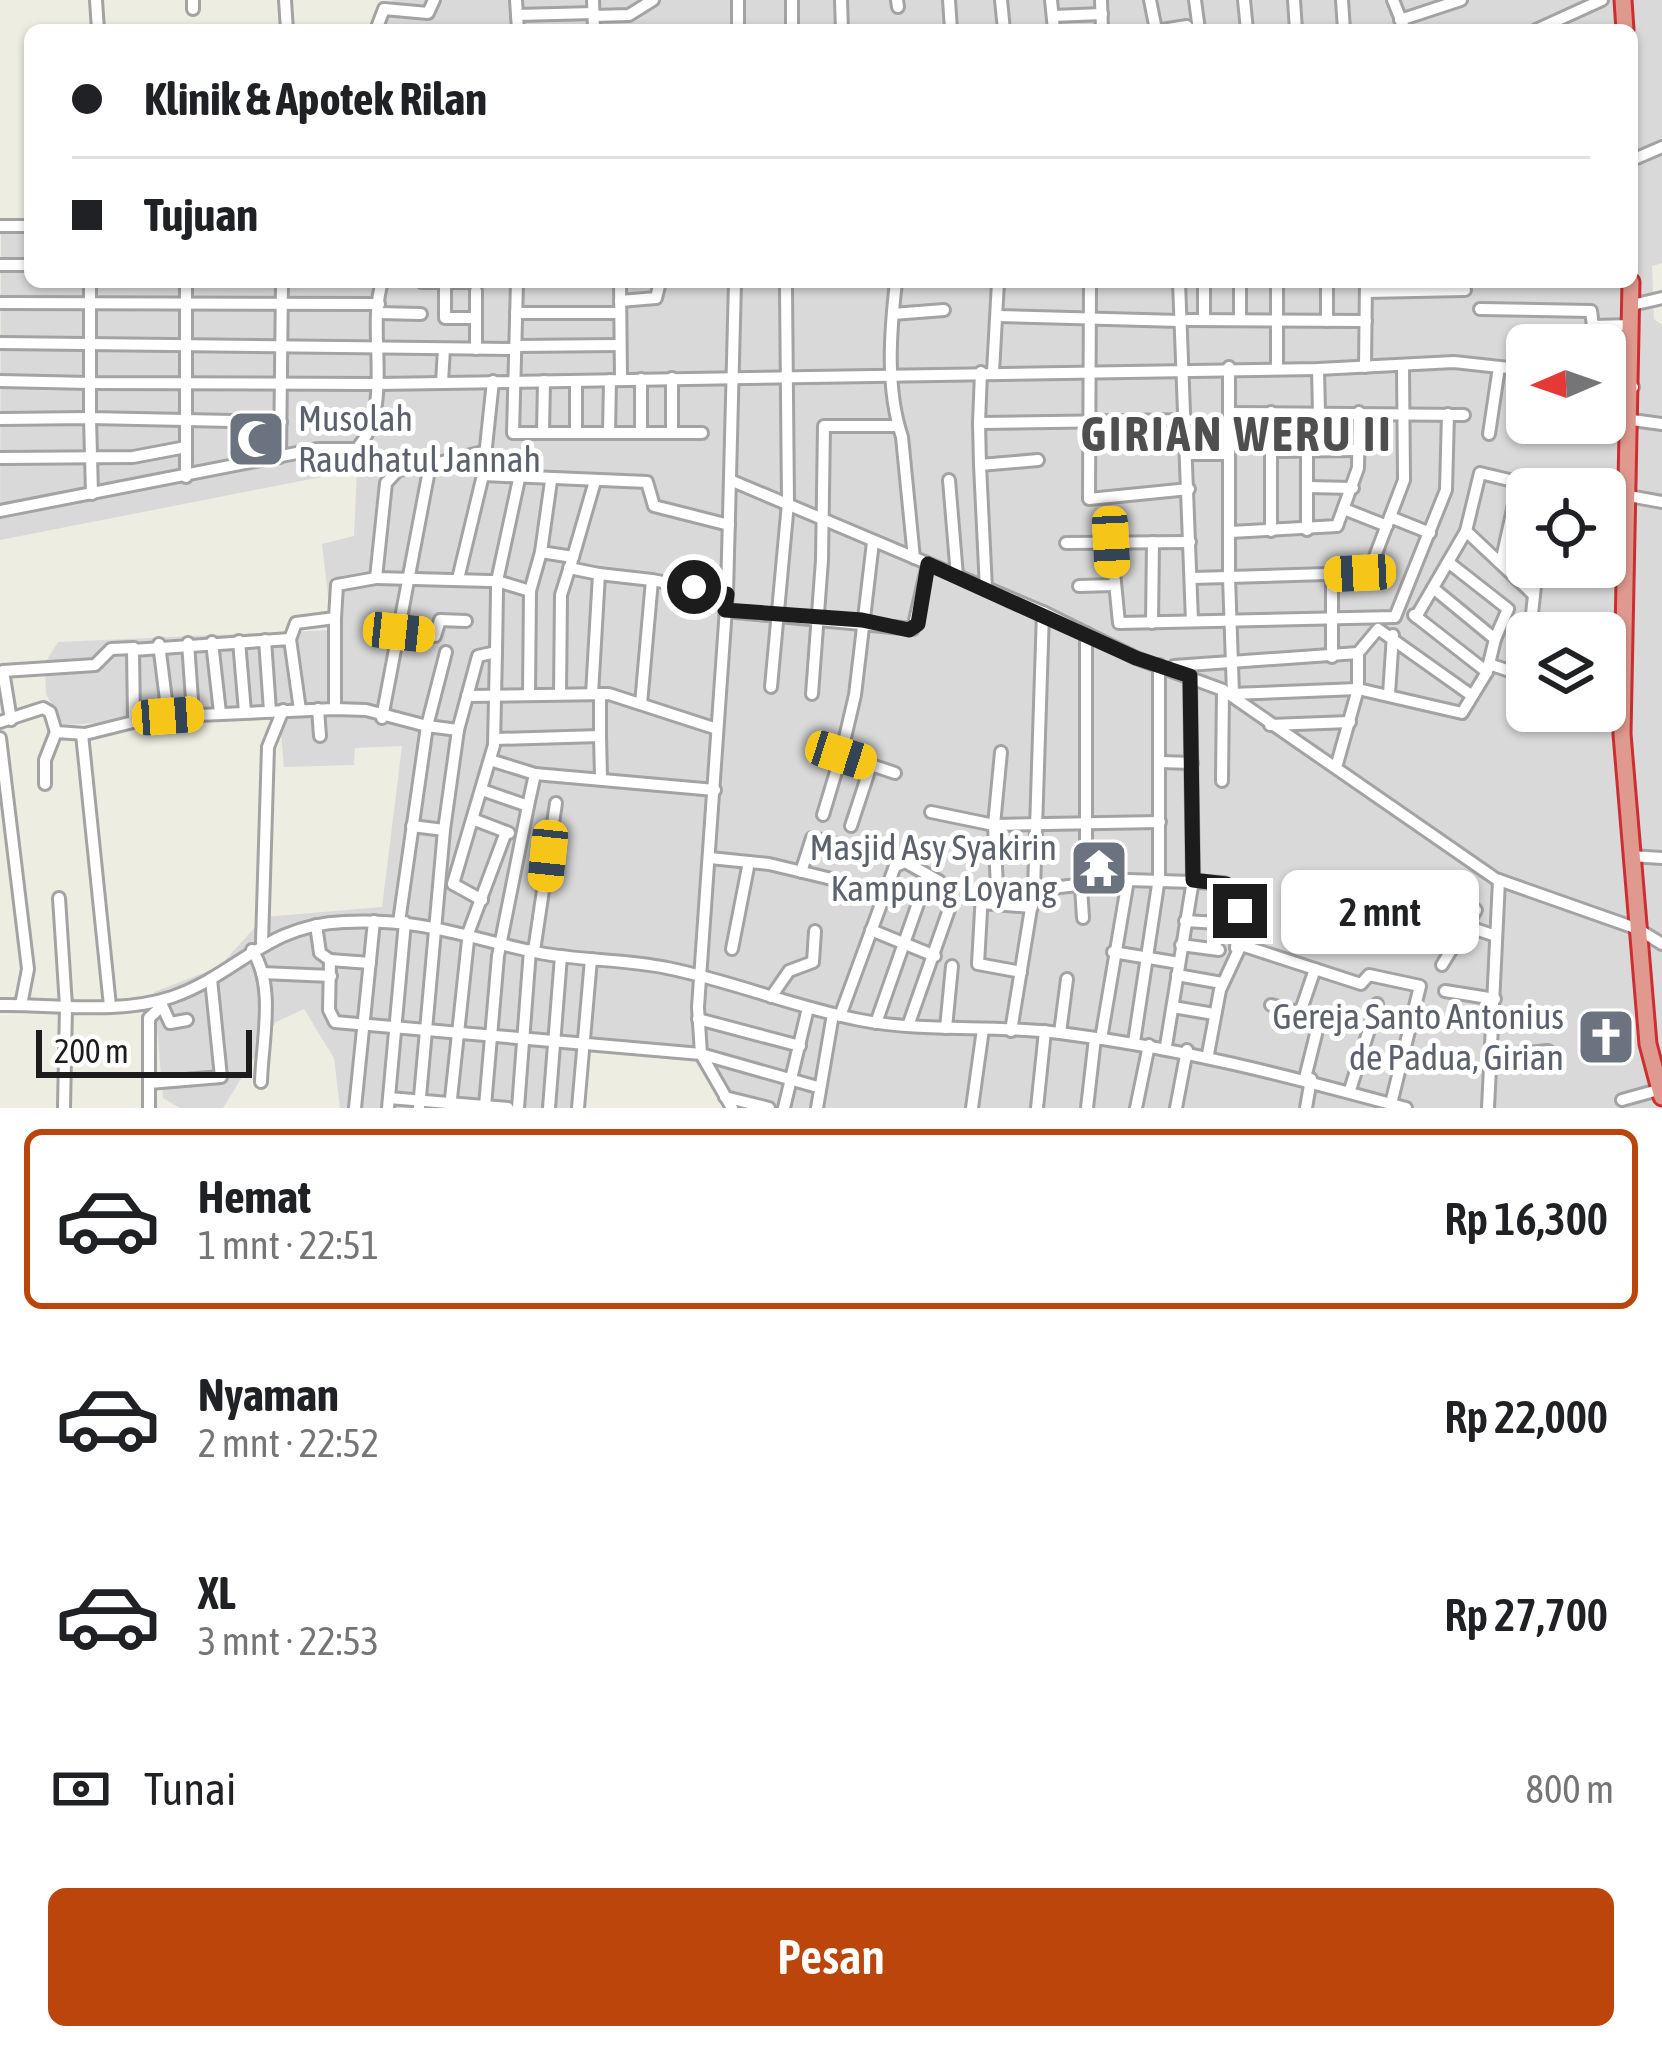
<!DOCTYPE html>
<html lang="id">
<head>
<meta charset="utf-8">
<style>
  :root { --surface:#fff; --page:#f2f2f2; --text:#202124; --muted:#757577; --line:#e0e0e0; --accent:#bc450c }
  body { margin:0; font-family:"Asap Condensed",sans-serif; background:var(--page); color:var(--text); height:100vh; display:flex; flex-direction:column; font-size:45px; white-space:nowrap }
  * { box-sizing:border-box; margin:0 }
  p { font-size:39px; color:var(--muted) }
  .icon { flex:none; width:66px; height:66px; fill:none; stroke:currentColor; stroke-width:2; stroke-linecap:round; stroke-linejoin:round }
  .map { position:relative; height:1108px; overflow:hidden }
  .drawer { display:flex; flex-direction:column; background:var(--surface); flex:1 }
  .drawer>* { flex:none }
  .hud { position:absolute; left:24px; top:24px; width:1614px; height:264px; border-radius:18px; box-shadow:0 3px 9px #0004; display:grid; align-content:center; height:264px; padding:0 48px; background:var(--surface) }
  .needle { width:78px; rotate:268deg }
  .controls { position:absolute; left:1506px; top:324px; display:grid; gap:24px }
  .controls a { display:grid; place-items:center; width:120px; height:120px; border-radius:18px; background:var(--surface); box-shadow:0 3px 9px #0004; font-size:60px }
  .scale { position:absolute; left:36px; bottom:30px; width:216px; box-sizing:border-box; padding-left:12px; border:6px solid #1c1c1c; border-top:0; font-size:33px; line-height:42px; white-space:nowrap; color:#1c1c1c; -webkit-text-stroke:9px #fff; paint-order:stroke }
  .end { position:absolute; width:54px; height:54px; margin:-27px; border:15px solid #1c1c1c; background:#fff; box-shadow:0 0 0 6px #fff }
  .from { border-radius:50% }
  .bubble { position:absolute; height:84px; border-radius:18px; background:var(--surface); box-shadow:0 3px 9px #0004; font-size:39px; font-weight:600; line-height:84px; text-align:center }
  .car { position:absolute; width:36px; height:72px; margin:-36px -18px; border-radius:15px; box-shadow:0 0 9px 3px #0007; background:linear-gradient(#f5c518 24%,#345 0 40%,#f5c518 0 76%,#345 0 86%,#f5c518 0) }
  .hud b { display:flex; align-items:center; gap:42px; height:114px; font-size:45px }
  .hud b+b { border-top:3px solid var(--line) }
  .hud i { width:30px; height:30px; background:var(--text) }
  ul { padding:21px 0 0; list-style:none }
  li { display:flex; align-items:center; gap:36px; height:180px; margin:0 24px 18px; padding:0 24px; border:6px solid transparent; border-radius:18px }
  li div { flex:1 }
  li b { display:block; font-size:45px }
  li em { font-style:normal; font-weight:600 }
  li.current { border-color:var(--accent) }
  li>.icon { width:108px; height:108px; stroke-width:1.5 }
  .pay { display:flex; align-items:center; gap:30px; height:132px; padding:0 48px; font-size:45px }
  .pay p { margin-inline-start:auto }
  .action { display:flex; gap:24px; margin-top:auto; padding:24px 48px }
  .action a { flex:1; height:138px; border-radius:18px; background:var(--accent); color:#fff; font-size:48px; font-weight:600; line-height:138px; text-align:center }
  .map>svg:first-child { display:block }
  .residential { fill:#dad9d9; fill-rule:evenodd }
  .lines { fill:none; stroke-linecap:round; stroke-linejoin:round }
  .minor-casing { stroke:#a3a3a3; stroke-width:16 }
  .highway-casing { stroke:#cc2e31; stroke-width:21 }
  .minor { stroke:#fff; stroke-width:10 }
  .highway { stroke:#e0998e; stroke-width:15 }
  .route { stroke:#1c1c1c; stroke-width:15 }
  .labels { text-anchor:middle; stroke-width:10; stroke-linejoin:round; paint-order:stroke }
  .worship-label { font-size:36px; fill:#5b616d; stroke:#fff; text-anchor:end }
  .district-label { font-size:48px; font-weight:bold; letter-spacing:3px; fill:#4f4f4f; stroke:#fff }
</style>
</head>
<body>
<div class="map">
<svg width="1662" height="1108" viewBox="0 0 1662 1108">
  <rect width="100%" height="100%" fill="#edede2"/>
  <path class="residential" d="M393,0H1662V263L1652,266L1654,319L1662,325V1108H724L693,1058L587,1050L580,1108H340L334,1058L304,1009L276,1022L223,1108H180L163,1098L154,992L219,967L264,917L382,907L402,746L355,748L354,765L284,767L279,712L63,725L46,694L45,663L58,642L332,630L322,544L354,536L357,470L0,540L1,232L30,228V282H1632V30H378V18ZM1527,345H1605V423H1527ZM1527,489H1605V567H1527ZM1527,633H1605V711H1527Z"/>
  <g class="lines">
    <defs>
      <g id="minor">
        <polyline points="96,0 98,30"/>
        <polyline points="193,0 193,9"/>
        <polyline points="285,0 287,30"/>
        <polyline points="516,0 518,30"/>
        <polyline points="593,0 594,30"/>
        <polyline points="738,0 738,30"/>
        <polyline points="792,0 792,30"/>
        <polyline points="841,0 842,30"/>
        <polyline points="897,0 898,7"/>
        <polyline points="949,0 951,30"/>
        <polyline points="1001,0 1004,30"/>
        <polyline points="1051,0 1054,30"/>
        <polyline points="1101,0 1102,30"/>
        <polyline points="1150,0 1156,30"/>
        <polyline points="1195,0 1199,30"/>
        <polyline points="1244,0 1247,30"/>
        <polyline points="1294,0 1296,30"/>
        <polyline points="1342,0 1344,30"/>
        <polyline points="1393,0 1405,30"/>
        <polyline points="517,15 594,13"/>
        <polyline points="594,16 629,15 653,0"/>
        <polyline points="1053,16 1102,14"/>
        <polyline points="1400,20 1461,0"/>
        <polyline points="376,30 384,9 428,13 434,0"/>
        <polyline points="1162,30 1187,26"/>
        <polyline points="1536,30 1602,0"/>
        <polyline points="1632,160 1662,147"/>
        <polyline points="1,226 30,226"/>
        <polyline points="0,265 30,265"/>
        <polyline points="90,282 90,383 377,384 1318,369 1454,362 1527,370"/>
        <polyline points="422,282 478,282"/>
        <polyline points="517,282 513,433 609,433 610,380"/>
        <polyline points="620,282 621,380"/>
        <path d="M896,282C890,334 886,389 902,437L914,558"/>
        <polyline points="1090,282 1089,499 1189,489"/>
        <polyline points="1179,282 1192,621"/>
        <polyline points="1204,282 1204,320"/>
        <polyline points="1240,282 1240,320"/>
        <polyline points="1327,282 1327,321"/>
        <polyline points="445,283 445,318 476,318 476,349"/>
        <polyline points="1366,292 1465,290"/>
        <polyline points="620,301 656,298 660,282"/>
        <polyline points="0,303 379,304"/>
        <polyline points="1632,305 1662,298"/>
        <polyline points="1480,309 1591,311 1593,326 1632,325"/>
        <polyline points="379,313 421,314"/>
        <polyline points="516,313 620,313"/>
        <polyline points="893,314 944,310"/>
        <polyline points="997,316 1180,321"/>
        <polyline points="476,318 476,291"/>
        <polyline points="1188,320 1366,321"/>
        <polyline points="0,343 514,349"/>
        <polyline points="515,346 620,345"/>
        <polyline points="1229,367 1229,577 1360,573 1371,567 1404,480 1403,366"/>
        <polyline points="1365,367 1366,282"/>
        <polyline points="1277,368 1277,282"/>
        <polyline points="1318,369 1319,413"/>
        <polyline points="981,372 979,423 1188,420"/>
        <polyline points="993,372 998,282"/>
        <polyline points="0,381 90,383 90,418 281,422"/>
        <polyline points="576,381 576,433"/>
        <polyline points="442,382 444,349"/>
        <polyline points="1605,382 1633,387"/>
        <polyline points="1271,412 1271,531"/>
        <polyline points="1229,413 1464,415"/>
        <polyline points="0,419 90,418 92,494"/>
        <polyline points="1632,420 1662,424"/>
        <polyline points="979,423 980,465 1038,460"/>
        <polyline points="543,432 544,381"/>
        <polyline points="641,432 641,379"/>
        <polyline points="609,433 702,433"/>
        <polyline points="672,433 672,378"/>
        <polyline points="1489,434 1499,367"/>
        <polyline points="1271,451 1358,450"/>
        <polyline points="1188,454 1229,454"/>
        <polyline points="280,457 282,282"/>
        <polyline points="0,458 133,457 186,447"/>
        <polyline points="980,465 986,589"/>
        <polyline points="483,475 647,482 654,506 729,525"/>
        <polyline points="186,477 186,282"/>
        <polyline points="519,479 497,581 530,591"/>
        <polyline points="730,480 1043,612 1136,658 1223,690 1496,879 1638,929 1662,944"/>
        <polyline points="949,480 957,576"/>
        <polyline points="1308,487 1353,488"/>
        <polyline points="1629,496 1662,502"/>
        <polyline points="1344,509 1387,526"/>
        <path d="M0,511L317,449H357C395,404 366,333 382,282"/>
        <polyline points="1390,517 1430,533"/>
        <polyline points="1307,530 1307,451"/>
        <polyline points="1466,531 1534,595"/>
        <polyline points="1230,532 1337,526 1358,468 1359,412"/>
        <polyline points="873,542 855,695 841,755 895,773"/>
        <polyline points="1111,542 1119,623 1395,617 1446,490 1448,414"/>
        <polyline points="1066,543 1190,542"/>
        <polyline points="541,552 551,481"/>
        <polyline points="573,557 595,481"/>
        <polyline points="1448,562 1508,609 1495,639"/>
        <polyline points="1501,563 1519,482"/>
        <polyline points="569,568 599,574 592,694"/>
        <polyline points="599,574 652,580 641,704"/>
        <polyline points="1191,578 1229,577 1233,694"/>
        <polyline points="458,579 483,475 493,381"/>
        <polyline points="652,580 727,594"/>
        <polyline points="1079,586 1113,585"/>
        <polyline points="725,611 913,629 928,564"/>
        <polyline points="1414,615 1487,672"/>
        <polyline points="1416,617 1466,531 1480,473 1547,489"/>
        <polyline points="335,618 335,709"/>
        <polyline points="1152,623 1153,542"/>
        <polyline points="399,632 435,636 440,620 466,621"/>
        <polyline points="1530,633 1537,567"/>
        <polyline points="290,639 296,623 335,618 337,585 376,578"/>
        <polyline points="265,640 270,711"/>
        <polyline points="239,641 245,712"/>
        <polyline points="212,642 220,713"/>
        <polyline points="188,643 193,714"/>
        <polyline points="159,644 168,716"/>
        <polyline points="1332,657 1332,574"/>
        <polyline points="1489,664 1527,677"/>
        <polyline points="1174,666 1358,653"/>
        <polyline points="1519,674 1527,650"/>
        <polyline points="771,687 788,503 786,289"/>
        <polyline points="1605,691 1621,692"/>
        <polyline points="529,694 530,591 541,552 573,557 561,595 560,694"/>
        <polyline points="812,694 822,560 824,426 895,426"/>
        <polyline points="1231,694 1358,689 1462,713 1487,672 1495,639 1433,588"/>
        <polyline points="1389,694 1393,635"/>
        <polyline points="467,696 609,694 717,729"/>
        <polyline points="318,709 320,736"/>
        <polyline points="382,718 430,465 487,451"/>
        <polyline points="134,719 133,650 290,639 300,710"/>
        <polyline points="11,720 3,671 95,665 111,649 134,648"/>
        <polyline points="0,722 43,708 50,712 56,732 85,734 153,717 335,709 366,710 427,726 446,652"/>
        <polyline points="1270,725 1350,722"/>
        <polyline points="82,734 110,1006"/>
        <polyline points="600,736 601,777"/>
        <polyline points="0,738 28,969 21,1005"/>
        <polyline points="495,739 600,736 600,694"/>
        <polyline points="490,760 535,774 715,790"/>
        <polyline points="1160,762 1192,763"/>
        <polyline points="1337,764 1358,689 1358,653 1378,629 1471,695"/>
        <polyline points="1222,781 1223,690"/>
        <polyline points="45,784 45,760 56,732"/>
        <polyline points="482,790 528,806 498,956 485,1106"/>
        <polyline points="528,806 535,774"/>
        <polyline points="931,812 994,825 1001,752"/>
        <polyline points="823,815 841,755"/>
        <polyline points="475,820 509,833"/>
        <polyline points="412,826 444,830"/>
        <polyline points="851,826 871,765"/>
        <polyline points="1630,856 1662,858"/>
        <polyline points="710,858 769,864 840,881"/>
        <polyline points="801,872 812,838 871,852"/>
        <polyline points="1081,887 1083,918"/>
        <polyline points="1034,890 1086,884 1086,633"/>
        <polyline points="59,898 66,1006 64,1108"/>
        <polyline points="482,900 453,884 494,745 496,652"/>
        <polyline points="981,903 1032,907"/>
        <polyline points="1185,921 1219,923"/>
        <polyline points="399,922 427,726 458,730"/>
        <polyline points="316,925 320,953 330,960 329,1010 335,1022 701,1054 814,1086"/>
        <polyline points="1466,926 1476,910"/>
        <polyline points="871,930 935,956"/>
        <polyline points="262,942 268,747 283,710"/>
        <polyline points="1181,945 1219,950"/>
        <polyline points="732,949 749,862"/>
        <polyline points="1215,949 1226,884"/>
        <path d="M252,950C276,986 262,1041 261,1082"/>
        <polyline points="534,951 556,803"/>
        <polyline points="1113,952 1179,963"/>
        <polyline points="330,960 370,963"/>
        <polyline points="1442,965 1466,926 1496,936"/>
        <polyline points="1021,972 978,964 982,893 997,887 994,825 1160,822"/>
        <polyline points="262,973 331,976"/>
        <polyline points="1177,975 1222,983"/>
        <polyline points="1445,991 1495,999"/>
        <polyline points="771,997 789,971 813,962 815,931"/>
        <polyline points="161,1003 170,1023 187,1020"/>
        <path d="M0,1005C56,1004 117,1015 172,997C238,974 266,925 344,922C426,918 466,938 540,953C582,961 625,959 667,968C732,981 794,1007 860,1020C926,1033 993,1024 1060,1033C1186,1049 1284,1075 1406,1108"/>
        <polyline points="1271,1005 1302,1013"/>
        <polyline points="1173,1007 1214,1014"/>
        <polyline points="840,1016 895,866 905,862 939,881 952,901 908,1026"/>
        <polyline points="698,1019 800,1046"/>
        <polyline points="876,1023 928,875"/>
        <polyline points="946,1028 952,966"/>
        <polyline points="1011,1031 1034,890 1043,612"/>
        <polyline points="1060,1033 1067,979"/>
        <polyline points="1101,1039 1128,880 1224,883 1239,904 1236,948"/>
        <polyline points="1134,1042 1159,878 1159,665"/>
        <polyline points="1166,1046 1193,880 1190,676"/>
        <polyline points="1208,1054 1220,990 1241,945 1361,984 1369,975 1420,986 1391,1104"/>
        <polyline points="1494,1056 1548,1051"/>
        <polyline points="1305,1078 1319,1022 1301,1010 1315,969"/>
        <polyline points="149,1083 221,1077 211,979"/>
        <polyline points="1350,1090 1377,1004"/>
        <polyline points="725,1097 769,1108"/>
        <polyline points="389,1098 508,1108"/>
        <polyline points="1622,1100 1658,1090"/>
        <polyline points="149,1108 149,1018 162,1006"/>
        <polyline points="355,1108 374,921"/>
        <polyline points="388,1108 405,922"/>
        <polyline points="419,1108 444,830 458,730 478,656 496,652 497,591 497,581 490,581 376,578 386,483 398,470 430,465"/>
        <polyline points="450,1108 469,931 506,832"/>
        <polyline points="518,1108 530,950"/>
        <polyline points="549,1108 561,956"/>
        <polyline points="578,1108 591,959"/>
        <polyline points="732,1108 701,1054 698,1007 727,594 735,282"/>
        <polyline points="784,1108 808,1008"/>
        <polyline points="817,1108 833,1014"/>
        <polyline points="972,1108 983,1029"/>
        <polyline points="1037,1108 1045,1031"/>
        <polyline points="1087,1108 1095,1038"/>
        <polyline points="1136,1108 1149,1045"/>
        <polyline points="1176,1108 1187,1050"/>
        <polyline points="1306,1108 1311,1079"/>
        <polyline points="1488,1108 1499,880"/>
      </g>
      <g id="highway">
        <polyline points="1623,0 1625,30"/>
        <polyline points="1631,282 1622,734 1648,1044 1662,1097"/>
      </g>
    </defs>
    <use href="#minor" class="minor-casing"/>
    <use href="#highway" class="highway-casing"/>
    <use href="#minor" class="minor"/>
    <use href="#highway" class="highway"/>
  </g>
  <g class="lines">
    <polyline class="route" points="694,587 727,594 725,610 862,620 909,630 918,624 928,564 1136,658 1190,676 1193,880 1226,884 1240,911"/>
  </g>
  <defs>
    <symbol id="mosque-square" viewBox="-11 -11 22 22"><rect x="-9" y="-9" width="18" height="18" rx="4" fill="#6b7280" stroke="#fff"/><path d="M3.5-4.9A6 6 0 1 0 3.5 4.9A5 5 0 1 1 3.5-4.9Z" fill="#fff"/></symbol>
    <symbol id="temple-square" viewBox="-11 -11 22 22"><rect x="-9" y="-9" width="18" height="18" rx="4" fill="#6b7280" stroke="#fff"/><path d="M0-6L5-2H3V0L6.5 2.5H4V6H1.5V3h-3V6H-4V2.5H-6.5L-3 0V-2H-5Z" fill="#fff"/></symbol>
    <symbol id="church-square" viewBox="-11 -11 22 22"><rect x="-9" y="-9" width="18" height="18" rx="4" fill="#6b7280" stroke="#fff"/><path d="M-1.2-6h2.4v3.5h3.3v2.4h-3.3V6h-2.4V-.1h-3.3v-2.4h3.3Z" fill="#fff"/></symbol>
  </defs>
  <g fill-rule="evenodd">
    <use href="#mosque-square" x="223" y="406" width="66" height="66"/>
    <use href="#temple-square" x="1066" y="835" width="66" height="66"/>
    <use href="#church-square" x="1573" y="1004" width="66" height="66"/>
  </g>
  <g class="labels">
    <g class="worship-label">
      <text x="298" y="431" text-anchor="start">Musolah<tspan x="298" dy="41">Raudhatul Jannah</tspan></text>
      <text x="1057" y="860">Masjid Asy Syakirin<tspan x="1057" dy="41">Kampung Loyang</tspan></text>
      <text x="1564" y="1029">Gereja Santo Antonius<tspan x="1564" dy="41">de Padua, Girian</tspan></text>
    </g>
    <g class="district-label">
      <text x="1237" y="451">GIRIAN WERU II</text>
    </g>
  </g>
</svg>
<div class="controls">
<a><svg class="needle" viewBox="-14 -14 28 28"><path d="M0-13l5 13h-10z" fill="#e53935"/><path d="M0 13l5-13h-10z" fill="#757577"/></svg></a>
<a><svg class="icon" aria-label="locate" viewBox="0 0 24 24"><circle cx="12" cy="12" r="6"/><path d="M12 2v4M12 18v4M2 12h4M18 12h4"/></svg></a>
<a><svg class="icon" aria-label="layers" viewBox="0 0 24 24"><path d="M12 4l9 5-9 5-9-5zM3 14l9 5 9-5"/></svg></a>
</div>
<div class="scale">200 m</div>
<i class="end from" style="left:694px;top:587px"></i>
<i class="end" style="left:1240px;top:911px"></i>
<div class="bubble" style="left:1281px;top:870px;width:198px">2 mnt</div>
<i class="car" style="left:1111px;top:542px;rotate:177deg"></i>
<i class="car" style="left:1360px;top:573px;rotate:267deg"></i>
<i class="car" style="left:399px;top:632px;rotate:96deg"></i>
<i class="car" style="left:168px;top:716px;rotate:86deg"></i>
<i class="car" style="left:841px;top:755px;rotate:108deg"></i>
<i class="car" style="left:548px;top:856px;rotate:186deg"></i>
<div class="hud">
<b><i class="from"></i>Klinik &amp; Apotek Rilan</b>
<b><i></i>Tujuan</b>
</div>
</div>
<section class="drawer">
<ul>
<li class="current"><svg class="icon" aria-label="car" viewBox="0 0 24 24"><path d="M5 17H2v-5l4-1 3-4h7l3 4 3 1v5h-3M9 17h6M6 11h13"/><circle cx="7" cy="17" r="2"/><circle cx="17" cy="17" r="2"/></svg><div><b>Hemat</b><p>1 mnt · 22:51</p></div><em>Rp 16,300</em></li>
<li><svg class="icon" aria-label="car" viewBox="0 0 24 24"><path d="M5 17H2v-5l4-1 3-4h7l3 4 3 1v5h-3M9 17h6M6 11h13"/><circle cx="7" cy="17" r="2"/><circle cx="17" cy="17" r="2"/></svg><div><b>Nyaman</b><p>2 mnt · 22:52</p></div><em>Rp 22,000</em></li>
<li><svg class="icon" aria-label="car" viewBox="0 0 24 24"><path d="M5 17H2v-5l4-1 3-4h7l3 4 3 1v5h-3M9 17h6M6 11h13"/><circle cx="7" cy="17" r="2"/><circle cx="17" cy="17" r="2"/></svg><div><b>XL</b><p>3 mnt · 22:53</p></div><em>Rp 27,700</em></li>
</ul>
<div class="pay"><svg class="icon" aria-label="cash" viewBox="0 0 24 24"><path d="M3 7h18v10H3z"/><circle cx="12" cy="12" r="2"/></svg>Tunai<p>800 m</p></div>
<div class="action"><a>Pesan</a></div>
</section>
</body>
</html>
